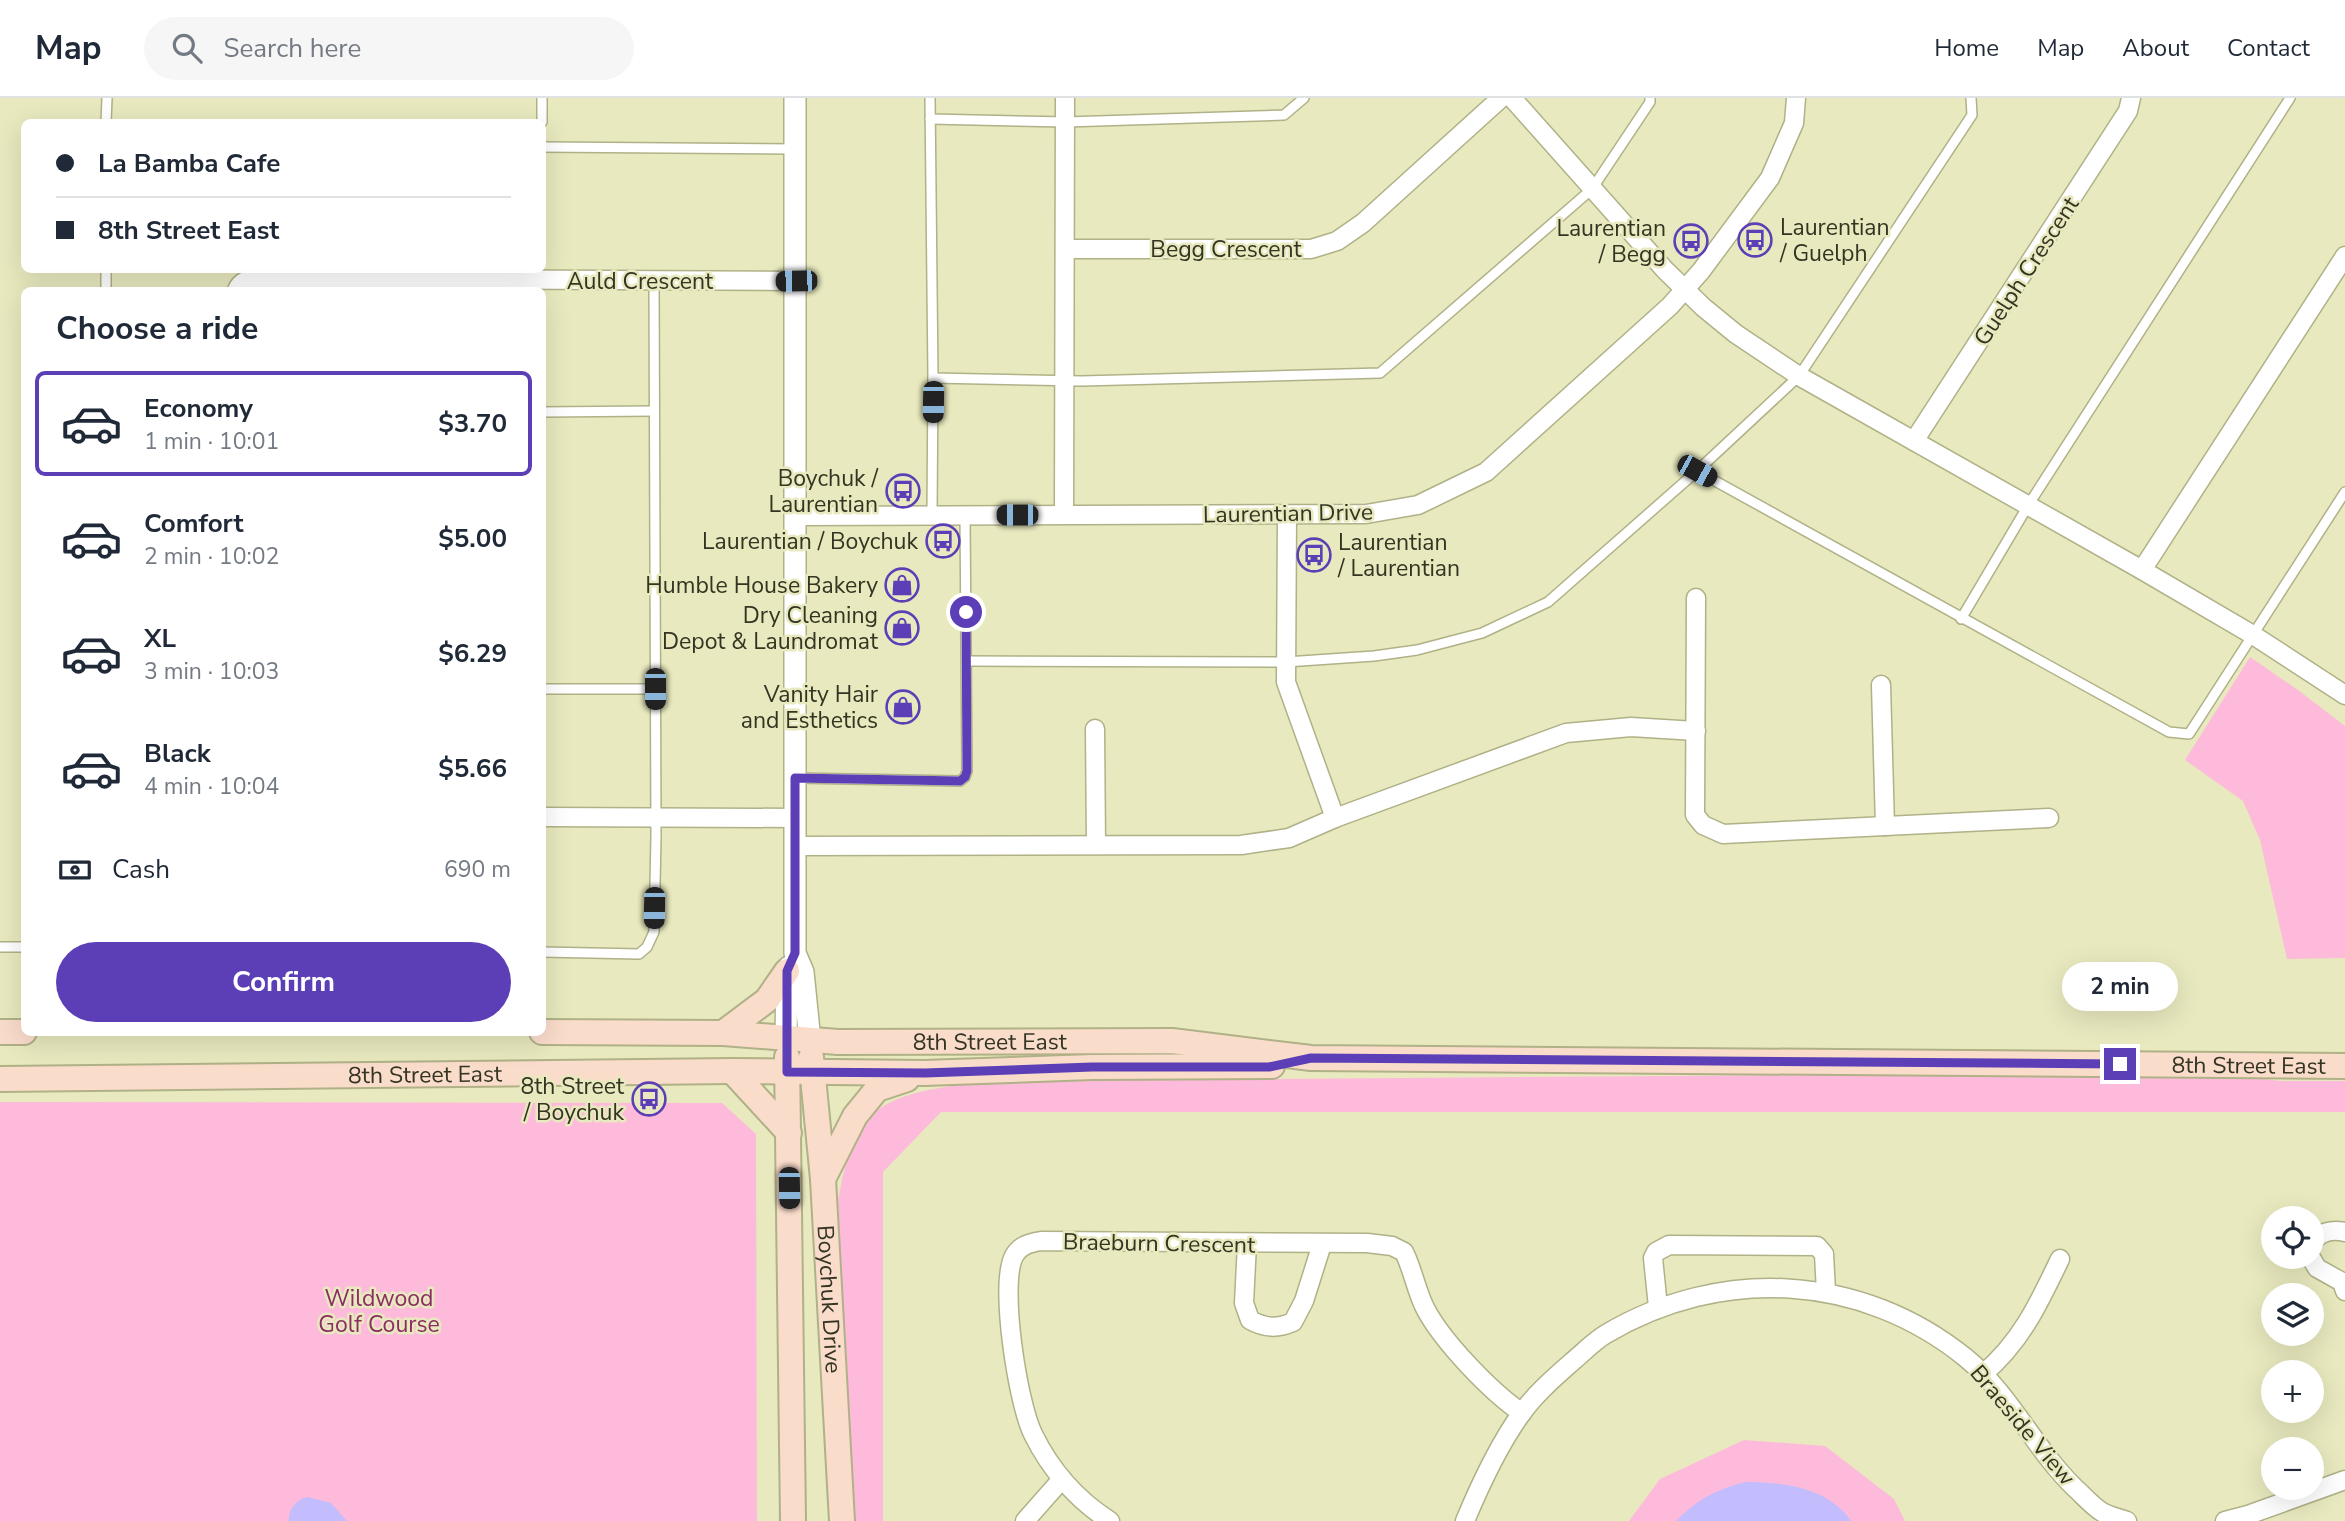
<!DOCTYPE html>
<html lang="en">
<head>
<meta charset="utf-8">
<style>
  :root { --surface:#fff; --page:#f6f6f7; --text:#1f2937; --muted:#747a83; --line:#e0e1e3; --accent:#5c3eb6 }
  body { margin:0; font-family:"Nunito Sans",sans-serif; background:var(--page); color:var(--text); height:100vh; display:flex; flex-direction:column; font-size:26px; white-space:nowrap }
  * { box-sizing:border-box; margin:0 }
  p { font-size:23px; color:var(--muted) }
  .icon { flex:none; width:38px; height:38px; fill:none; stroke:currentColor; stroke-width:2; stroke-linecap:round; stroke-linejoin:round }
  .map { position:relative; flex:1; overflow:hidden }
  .panel { position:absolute; left:21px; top:189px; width:525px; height:749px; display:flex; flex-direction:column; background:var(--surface); border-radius:10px; box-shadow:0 7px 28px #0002 }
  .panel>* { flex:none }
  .banner { position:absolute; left:21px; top:21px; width:525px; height:154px; border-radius:10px; box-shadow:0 7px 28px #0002; display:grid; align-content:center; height:154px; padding:0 35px; background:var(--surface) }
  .tools { position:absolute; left:2261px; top:1108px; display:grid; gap:14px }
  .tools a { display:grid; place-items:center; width:63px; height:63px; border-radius:50%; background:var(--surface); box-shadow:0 7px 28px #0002; font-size:35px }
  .end { position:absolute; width:32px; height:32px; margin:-16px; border:9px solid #5c3eb6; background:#fff; box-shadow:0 0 0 4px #fff }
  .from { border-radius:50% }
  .bubble { position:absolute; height:49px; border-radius:24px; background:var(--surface); box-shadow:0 7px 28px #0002; font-size:23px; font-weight:700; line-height:49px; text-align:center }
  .car { position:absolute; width:21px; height:42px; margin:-21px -10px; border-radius:9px; box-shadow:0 0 5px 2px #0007; background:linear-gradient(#222 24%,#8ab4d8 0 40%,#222 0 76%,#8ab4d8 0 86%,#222 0) }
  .banner b { display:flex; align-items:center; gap:24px; height:66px; font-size:26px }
  .banner b+b { border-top:2px solid var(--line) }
  .banner i { width:18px; height:18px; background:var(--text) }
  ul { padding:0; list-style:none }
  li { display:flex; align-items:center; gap:21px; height:105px; margin:0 14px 10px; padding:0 21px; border:4px solid transparent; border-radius:10px }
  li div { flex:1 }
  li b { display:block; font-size:26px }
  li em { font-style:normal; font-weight:700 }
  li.current { border-color:var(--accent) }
  li>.icon { width:63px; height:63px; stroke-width:1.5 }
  h2 { padding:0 35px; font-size:32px; line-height:84px }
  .pay { display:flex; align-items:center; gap:18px; height:77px; padding:0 35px; font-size:26px }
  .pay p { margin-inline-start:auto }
  .button { display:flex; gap:14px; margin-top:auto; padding:14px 35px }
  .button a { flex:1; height:80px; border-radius:42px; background:var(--accent); color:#fff; font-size:28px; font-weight:700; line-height:80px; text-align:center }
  header { display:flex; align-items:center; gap:42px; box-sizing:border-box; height:98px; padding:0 35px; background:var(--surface); border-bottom:2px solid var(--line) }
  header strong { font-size:33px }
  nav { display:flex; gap:38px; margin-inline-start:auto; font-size:24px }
  .search { width:490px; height:63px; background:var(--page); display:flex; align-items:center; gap:18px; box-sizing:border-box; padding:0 24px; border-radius:38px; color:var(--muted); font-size:26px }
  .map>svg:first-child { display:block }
  .green { fill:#febada }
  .water { fill:#c4bdfd }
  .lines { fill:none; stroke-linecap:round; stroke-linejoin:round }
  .service-casing { stroke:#b0b187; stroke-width:12 }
  .minor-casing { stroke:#b0b187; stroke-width:21 }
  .tertiary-casing { stroke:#b0b187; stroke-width:24 }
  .secondary-casing { stroke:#b0b187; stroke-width:28 }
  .service { stroke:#fff; stroke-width:9 }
  .minor { stroke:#fff; stroke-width:18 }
  .tertiary { stroke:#fff; stroke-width:21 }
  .secondary { stroke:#fadccb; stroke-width:24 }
  .route { stroke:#5c3eb6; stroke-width:9 }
  .labels { text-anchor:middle; stroke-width:5; stroke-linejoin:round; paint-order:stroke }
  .poi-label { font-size:23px; fill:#343423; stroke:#e8e9be; text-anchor:end }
  .street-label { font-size:23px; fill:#343423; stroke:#e8e9be }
  .park-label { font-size:23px; fill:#8c2d63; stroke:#e8e9be }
</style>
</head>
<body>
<header>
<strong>Map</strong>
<div class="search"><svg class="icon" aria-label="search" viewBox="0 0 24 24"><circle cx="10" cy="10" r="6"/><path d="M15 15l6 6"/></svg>Search here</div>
<nav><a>Home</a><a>Map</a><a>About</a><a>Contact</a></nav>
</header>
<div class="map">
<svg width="2345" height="1423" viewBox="0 0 2345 1423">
  <rect width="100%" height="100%" fill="#e8e9be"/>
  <g class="green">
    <polygon points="2250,559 2298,592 2345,628 2345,860 2287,861 2260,742 2243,703 2185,662"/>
    <path d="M2213,974L2280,983H2345V1014H941L883,1074V1423H853L838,1102C842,1083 845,1063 853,1044C874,992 935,992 983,983Z"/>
    <polygon points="0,1004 722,1005 756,1036 757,1423 0,1423"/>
    <polygon points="1744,1342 1825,1348 1894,1401 1905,1423 1629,1423 1660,1381"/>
  </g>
  <g class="water">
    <path d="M1745,1384C1782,1384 1828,1389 1851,1423H1676C1698,1401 1715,1392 1745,1384Z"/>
    <path d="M308,1399L331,1405L347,1423H289C288,1411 297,1401 308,1399Z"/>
  </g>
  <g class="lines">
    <defs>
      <g id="service">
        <polyline points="930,0 933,280 932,417"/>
        <polyline points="930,21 1066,24 1284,17 1304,0"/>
        <polyline points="106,24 107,0"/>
        <polyline points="542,24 542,0"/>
        <polyline points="542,49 795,51"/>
        <polyline points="106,192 106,172"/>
        <polyline points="933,280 1082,283 1380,275 1592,91 1650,4 1650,0"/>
        <polyline points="542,314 654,313"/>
        <polyline points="1697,373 2169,634 2189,636 2345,394"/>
        <polyline points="1961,521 2029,406 2290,0"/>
        <polyline points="967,563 1286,564 1374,558 1417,552 1482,535 1548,504 1697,373 1799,278 1972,17 1971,0"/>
        <polyline points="542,591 655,591"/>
        <polyline points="796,680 960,683 965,679 967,673 965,417"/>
        <polyline points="0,849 24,849"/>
        <polyline points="542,854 639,856 647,849 654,834 656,738 654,183"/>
      </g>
      <g id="minor">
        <polyline points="1512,0 1665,172 1703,209 1736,236 1799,278 2142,472 2253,537 2345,597"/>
        <polyline points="1065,151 1311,151 1337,143 1363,125 1501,0"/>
        <path d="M237,192C241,183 247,182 256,180L796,183"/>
        <polyline points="1914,343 2128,13 2131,0"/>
        <polyline points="1064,416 1065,0"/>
        <polyline points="1287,417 1286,584 1335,720"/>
        <polyline points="796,418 1366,416 1418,407 1486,374 1670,208 1701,173 1770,80 1794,25 1796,0"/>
        <polyline points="2142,472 2345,158"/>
        <polyline points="1696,500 1695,717 1703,727 1723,736 2049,720"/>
        <polyline points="1881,587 1885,728"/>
        <polyline points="1095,631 1096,747"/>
        <polyline points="542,719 795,720"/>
        <polyline points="795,748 1241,747 1289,740 1335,720 1566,635 1631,629 1696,633"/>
        <path d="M2312,1145C2319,1134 2332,1131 2345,1134"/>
        <path d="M1247,1146L1244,1205L1250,1222C1265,1230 1277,1231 1293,1224L1304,1203L1322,1146"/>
        <polyline points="2310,1158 2317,1170 2342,1184 2345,1193"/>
        <polyline points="1658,1209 1653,1160 1656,1154 1669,1147 1817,1148 1824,1156 1826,1194"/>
        <path d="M1983,1276C2021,1244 2039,1205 2060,1161"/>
        <polyline points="1025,1423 1062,1381"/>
        <path d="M1110,1423C1077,1402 1050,1371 1033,1336C1018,1306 999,1187 1014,1158C1020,1147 1030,1145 1041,1143L1367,1145L1392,1148L1404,1154C1413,1172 1416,1192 1425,1210C1442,1243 1491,1294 1522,1315"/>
        <path d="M1465,1423C1480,1387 1498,1348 1521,1316C1535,1296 1555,1279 1573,1263C1584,1254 1594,1243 1606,1236C1721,1168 1861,1175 1966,1260C2010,1296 2034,1350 2074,1389C2083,1397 2092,1408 2102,1414C2109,1418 2119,1420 2127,1423"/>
        <polyline points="2225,1423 2248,1417 2345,1382"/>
      </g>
      <g id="tertiary">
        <polyline points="795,0 795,855 803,874 810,943"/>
        <polyline points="786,941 787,873 789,869"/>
      </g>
      <g id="secondary">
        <polyline points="0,934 24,934"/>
        <path id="s1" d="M542,934L723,935L838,944L1172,943L1311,960L2345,968"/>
        <polyline points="723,935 767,902 787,873"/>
        <polyline points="787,959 793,1423"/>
        <path id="s2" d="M811,959L823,1081L842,1423"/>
        <polyline points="732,973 789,1035"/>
        <path id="s3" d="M0,981L732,973L924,975L1092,969L1272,968"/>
        <polyline points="823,1081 855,1018 877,991 907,981"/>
      </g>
    </defs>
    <use href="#service" class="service-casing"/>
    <use href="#minor" class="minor-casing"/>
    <use href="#tertiary" class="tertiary-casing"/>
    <use href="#secondary" class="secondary-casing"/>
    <use href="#service" class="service"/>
    <use href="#minor" class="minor"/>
    <use href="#tertiary" class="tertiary"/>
    <use href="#secondary" class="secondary"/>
  </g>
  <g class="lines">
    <polyline class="route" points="966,514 967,673 965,679 960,683 795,680 795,855 787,873 787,974 925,975 1092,969 1269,969 1311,960 2120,966"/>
  </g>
  <defs>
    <symbol id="bus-ring" viewBox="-11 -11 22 22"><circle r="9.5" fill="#e8e9be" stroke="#5c3eb6" stroke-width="1.5"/><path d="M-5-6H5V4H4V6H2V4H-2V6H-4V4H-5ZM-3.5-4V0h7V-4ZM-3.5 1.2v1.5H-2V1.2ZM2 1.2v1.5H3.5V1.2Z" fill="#5c3eb6"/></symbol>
    <symbol id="shop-ring" viewBox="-11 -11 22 22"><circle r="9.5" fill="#e8e9be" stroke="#5c3eb6" stroke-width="1.5"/><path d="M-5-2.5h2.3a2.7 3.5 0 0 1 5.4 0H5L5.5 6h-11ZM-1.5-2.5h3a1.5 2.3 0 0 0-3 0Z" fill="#5c3eb6"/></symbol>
  </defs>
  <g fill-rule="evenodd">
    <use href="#bus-ring" x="1736" y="123" width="38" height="38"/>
    <use href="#bus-ring" x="1672" y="124" width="38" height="38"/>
    <use href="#bus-ring" x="884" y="374" width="38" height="38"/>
    <use href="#bus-ring" x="924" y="424" width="38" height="38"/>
    <use href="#bus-ring" x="1295" y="438" width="38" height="38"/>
    <use href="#shop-ring" x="883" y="468" width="38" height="38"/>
    <use href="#shop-ring" x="883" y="511" width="38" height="38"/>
    <use href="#shop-ring" x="884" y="590" width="38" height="38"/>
    <use href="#bus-ring" x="630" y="982" width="38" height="38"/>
  </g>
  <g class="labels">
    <g class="poi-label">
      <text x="1780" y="137" text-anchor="start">Laurentian<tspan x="1780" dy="26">/ Guelph</tspan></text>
      <text x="1666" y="138">Laurentian<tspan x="1666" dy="26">/ Begg</tspan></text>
      <text x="878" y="388">Boychuk /<tspan x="878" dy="26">Laurentian</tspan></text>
      <text x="918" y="451">Laurentian / Boychuk</text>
      <text x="1338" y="452" text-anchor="start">Laurentian<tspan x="1338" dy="26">/ Laurentian</tspan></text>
      <text x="878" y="495">Humble House Bakery</text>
      <text x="878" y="525">Dry Cleaning<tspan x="878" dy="26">Depot &amp; Laundromat</tspan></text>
      <text x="878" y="604">Vanity Hair<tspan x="878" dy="26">and Esthetics</tspan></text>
      <text x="624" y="996">8th Street<tspan x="624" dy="26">/ Boychuk</tspan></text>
    </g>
    <g class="street-label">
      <text x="1226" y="159">Begg Crescent</text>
      <text transform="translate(2026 173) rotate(-57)" y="8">Guelph Crescent</text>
      <text x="640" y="191">Auld Crescent</text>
      <text transform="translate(1288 415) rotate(-1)" y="8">Laurentian Drive</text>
      <text dy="8" stroke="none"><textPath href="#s1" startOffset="448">8th Street East</textPath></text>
      <text dy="8" stroke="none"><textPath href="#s1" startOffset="1708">8th Street East</textPath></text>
      <text dy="8" stroke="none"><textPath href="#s3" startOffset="425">8th Street East</textPath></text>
      <text transform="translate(1159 1145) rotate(1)" y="8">Braeburn Crescent</text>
      <text dy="8" stroke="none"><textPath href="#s2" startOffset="243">Boychuk Drive</textPath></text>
      <text transform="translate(2023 1327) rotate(50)" y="8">Braeside View</text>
    </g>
    <g class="park-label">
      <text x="379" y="1208">Wildwood<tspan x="379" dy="26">Golf Course</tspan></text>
    </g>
  </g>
</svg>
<div class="tools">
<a><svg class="icon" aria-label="locate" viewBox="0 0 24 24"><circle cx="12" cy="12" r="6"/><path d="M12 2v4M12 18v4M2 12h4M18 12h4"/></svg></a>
<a><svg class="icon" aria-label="layers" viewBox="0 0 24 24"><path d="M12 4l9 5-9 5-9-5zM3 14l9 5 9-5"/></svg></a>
<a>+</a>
<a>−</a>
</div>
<i class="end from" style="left:966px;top:514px"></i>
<i class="end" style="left:2120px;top:966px"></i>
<div class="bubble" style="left:2062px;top:864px;width:116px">2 min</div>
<i class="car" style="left:796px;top:183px;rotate:269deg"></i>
<i class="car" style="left:933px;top:304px;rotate:181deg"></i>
<i class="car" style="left:1697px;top:373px;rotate:119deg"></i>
<i class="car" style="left:1017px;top:417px;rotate:270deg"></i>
<i class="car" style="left:655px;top:591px;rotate:180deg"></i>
<i class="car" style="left:654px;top:810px;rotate:181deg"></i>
<i class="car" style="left:789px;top:1090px;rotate:179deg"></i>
<div class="banner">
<b><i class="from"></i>La Bamba Cafe</b>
<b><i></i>8th Street East</b>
</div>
<section class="panel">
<h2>Choose a ride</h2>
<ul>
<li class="current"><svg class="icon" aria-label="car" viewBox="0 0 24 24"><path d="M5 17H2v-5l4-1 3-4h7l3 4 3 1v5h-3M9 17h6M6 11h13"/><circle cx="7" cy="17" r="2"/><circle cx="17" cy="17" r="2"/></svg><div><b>Economy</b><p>1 min · 10:01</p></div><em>$3.70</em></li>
<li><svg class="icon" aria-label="car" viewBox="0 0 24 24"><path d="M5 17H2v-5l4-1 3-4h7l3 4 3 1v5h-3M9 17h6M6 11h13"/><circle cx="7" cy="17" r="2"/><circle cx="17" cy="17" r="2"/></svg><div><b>Comfort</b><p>2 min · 10:02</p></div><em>$5.00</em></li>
<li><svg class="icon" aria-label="car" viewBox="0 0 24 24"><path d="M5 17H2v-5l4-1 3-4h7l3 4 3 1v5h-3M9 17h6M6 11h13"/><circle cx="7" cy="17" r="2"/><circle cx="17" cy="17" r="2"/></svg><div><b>XL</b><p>3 min · 10:03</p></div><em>$6.29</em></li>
<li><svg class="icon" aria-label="car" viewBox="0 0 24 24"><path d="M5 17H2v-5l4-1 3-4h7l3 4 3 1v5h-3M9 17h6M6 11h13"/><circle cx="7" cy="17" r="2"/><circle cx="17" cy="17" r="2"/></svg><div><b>Black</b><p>4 min · 10:04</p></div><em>$5.66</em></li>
</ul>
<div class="pay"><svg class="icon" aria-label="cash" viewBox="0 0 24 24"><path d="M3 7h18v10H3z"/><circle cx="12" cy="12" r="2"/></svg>Cash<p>690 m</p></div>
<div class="button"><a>Confirm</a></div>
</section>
</div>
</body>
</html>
